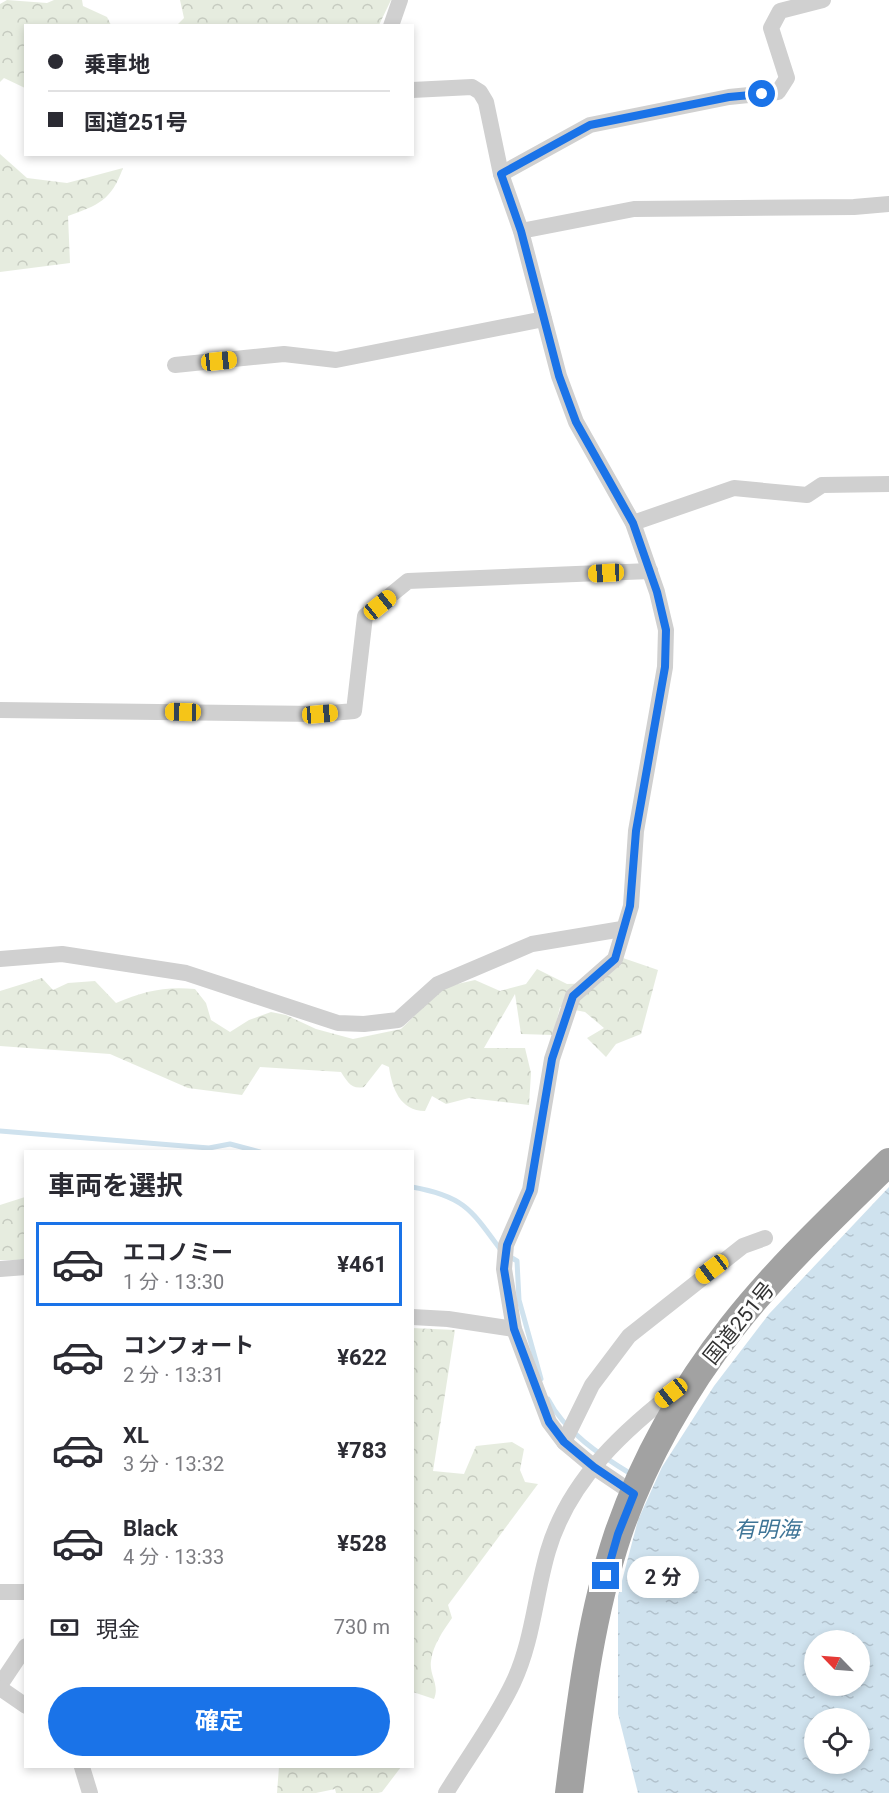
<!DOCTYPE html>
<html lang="ja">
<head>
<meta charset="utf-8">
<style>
  :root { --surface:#fff; --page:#f2f2f3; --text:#2b2b33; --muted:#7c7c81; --line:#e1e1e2; --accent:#1a73e8 }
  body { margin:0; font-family:Roboto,"Noto Sans JP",sans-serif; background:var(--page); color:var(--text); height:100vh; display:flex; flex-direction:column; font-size:22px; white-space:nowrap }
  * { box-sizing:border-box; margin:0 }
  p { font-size:20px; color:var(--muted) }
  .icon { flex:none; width:33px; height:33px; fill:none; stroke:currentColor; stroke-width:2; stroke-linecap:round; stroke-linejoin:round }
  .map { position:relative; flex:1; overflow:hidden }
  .drawer { position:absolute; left:24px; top:1150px; width:390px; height:618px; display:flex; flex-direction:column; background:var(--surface); border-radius:0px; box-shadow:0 3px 9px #0003 }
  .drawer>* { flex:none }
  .guide { position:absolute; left:24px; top:24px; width:390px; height:132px; border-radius:0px; box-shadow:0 3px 9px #0003; display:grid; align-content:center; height:132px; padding:0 24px; background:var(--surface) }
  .needle { width:39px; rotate:295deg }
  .controls { position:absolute; left:804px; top:1630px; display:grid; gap:12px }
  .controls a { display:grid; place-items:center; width:66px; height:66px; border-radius:50%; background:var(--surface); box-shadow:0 3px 9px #0003; font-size:30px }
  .end { position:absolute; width:27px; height:27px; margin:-14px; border:8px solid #1a73e8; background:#fff; box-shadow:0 0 0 3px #fff }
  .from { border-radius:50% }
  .bubble { position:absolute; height:42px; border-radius:21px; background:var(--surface); box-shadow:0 3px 9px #0003; font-size:20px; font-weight:700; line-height:42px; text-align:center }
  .car { position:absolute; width:18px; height:36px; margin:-18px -9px; border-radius:8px; box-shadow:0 0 4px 2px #0007; background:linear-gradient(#f5c518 24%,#345 0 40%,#f5c518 0 76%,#345 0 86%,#f5c518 0) }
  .guide b { display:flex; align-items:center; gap:21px; height:57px; font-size:22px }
  .guide b+b { border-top:2px solid var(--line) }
  .guide i { width:15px; height:15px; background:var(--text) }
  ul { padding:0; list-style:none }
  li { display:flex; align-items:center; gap:18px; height:84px; margin:0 12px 9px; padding:0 12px; border:3px solid transparent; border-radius:0px }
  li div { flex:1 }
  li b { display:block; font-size:22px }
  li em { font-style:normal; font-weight:700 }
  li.active { border-color:var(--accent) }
  li>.icon { width:54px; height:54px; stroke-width:1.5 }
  h2 { padding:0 24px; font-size:27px; line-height:72px }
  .pay { display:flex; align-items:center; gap:15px; height:66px; padding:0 24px; font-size:22px }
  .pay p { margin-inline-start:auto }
  .button { display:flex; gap:12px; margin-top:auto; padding:12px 24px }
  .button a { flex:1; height:69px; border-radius:36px; background:var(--accent); color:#fff; font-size:24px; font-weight:700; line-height:69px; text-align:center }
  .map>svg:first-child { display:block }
  .forest { fill:url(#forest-crowns) }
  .water { fill:url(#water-ripples); fill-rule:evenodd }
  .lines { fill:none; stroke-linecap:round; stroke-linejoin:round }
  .stream { stroke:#cfe2ee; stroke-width:5 }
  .minor { stroke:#d0d0d0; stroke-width:16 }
  .trunk { stroke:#a2a2a2; stroke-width:28 }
  .route { stroke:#1a73e8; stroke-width:8 }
  .labels { text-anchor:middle; stroke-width:6; stroke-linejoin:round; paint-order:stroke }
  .street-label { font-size:21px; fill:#333; stroke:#fff }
  .water-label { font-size:22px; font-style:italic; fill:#3f7597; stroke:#fff }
</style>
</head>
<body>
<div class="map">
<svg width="889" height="1793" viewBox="0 0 889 1793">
  <defs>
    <pattern id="forest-crowns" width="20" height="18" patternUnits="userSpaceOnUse" patternTransform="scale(1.5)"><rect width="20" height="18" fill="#e6ecdf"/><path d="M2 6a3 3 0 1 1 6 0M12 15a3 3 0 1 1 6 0" fill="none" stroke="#c6cbc0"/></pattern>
    <pattern id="water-ripples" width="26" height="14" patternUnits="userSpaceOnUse" patternTransform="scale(1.5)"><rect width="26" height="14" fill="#cfe2ee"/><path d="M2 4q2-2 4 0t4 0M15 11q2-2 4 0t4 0" fill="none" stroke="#b2c2cd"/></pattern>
  </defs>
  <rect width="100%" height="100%" fill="#fff"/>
  <g class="forest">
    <polygon points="7,0 47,3 54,0 82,0 83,6 107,17 111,25 26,26 25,88 4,78 0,82 0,4"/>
    <polygon points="180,0 391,0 379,25 177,25 184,18"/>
    <path d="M0,154L27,178L67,183L123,168C111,201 98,205 68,216L70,263L0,272Z"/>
    <path d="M623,958L658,970L641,1034L616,1044L606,1057L587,1038L604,1028L585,1012L560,1007L553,1035L521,1034L515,994L484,1048H525L531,1073L529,1105L469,1098L446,1104L432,1096L425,1111C400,1111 392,1088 389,1067L382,1064L364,1087C351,1090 347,1081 341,1072L260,1067L242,1095L188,1088L110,1054L0,1046V991L42,978L53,990L68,983L95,981L116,1003C143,991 166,986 195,989L206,1003L211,1020L230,1032L249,1020L271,1012L286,1015L316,1029L353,1039L401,1029L444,987L475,980L500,991L526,984L537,969L567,984L598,983Z"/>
    <polygon points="25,1197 25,1260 0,1260 0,1205"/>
    <path d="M412,1328L455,1330L433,1471L464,1474L476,1446L512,1442L524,1449L520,1470L525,1482L538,1484L448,1605L452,1618C443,1631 433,1645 431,1661C429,1675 440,1685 434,1699L413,1692Z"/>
    <polygon points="279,1767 401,1767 382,1792 378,1793 336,1793 335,1789 316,1793 277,1793"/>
  </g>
  <path class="water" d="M889,1187V1793H638L618,1714V1596L638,1520L662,1467L714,1386L769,1314ZM814,1641H860V1686H814ZM814,1719H860V1764H814Z"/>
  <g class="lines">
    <g class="stream">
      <polyline points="0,1131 209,1148 230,1144 260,1152"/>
      <path d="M412,1187C463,1196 471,1209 500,1249"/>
      <polyline points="507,1255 517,1261 519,1300 541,1379"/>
      <path d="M548,1399C564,1431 601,1456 631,1474"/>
    </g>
    <g class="minor">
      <polyline points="391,26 400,0"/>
      <polyline points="412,90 472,87 480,92 486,102 501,174 521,231 559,376 576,422 633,523 657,592 666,630 665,667 636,831 631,906 615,959 573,996 552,1059 530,1190 506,1245 504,1269 514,1329 549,1422 564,1442 594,1467 634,1494"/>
      <polyline points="501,174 590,125 729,97 778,92 787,78 771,28 780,11 823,0"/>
      <polyline points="521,231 634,209 854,207 889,204"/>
      <polyline points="175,365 284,354 336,360 544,319"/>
      <polyline points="633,523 734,488 807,495 822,485 889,484"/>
      <polyline points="0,710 320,714 354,711 365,616 408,581 650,571"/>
      <polyline points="0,959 62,954 186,973 338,1023 364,1024 398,1020 438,984 532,944 622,929"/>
      <polyline points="0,1269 26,1267"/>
      <polyline points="412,1317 448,1319 514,1329"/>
      <polyline points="564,1442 592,1385 629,1336 743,1246 765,1238"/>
      <polyline points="0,1592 26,1592"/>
      <polyline points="0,1685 26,1646"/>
      <polyline points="0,1688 26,1706"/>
      <polyline points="82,1767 90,1793"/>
      <path d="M446,1793C468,1757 495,1721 513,1683C533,1641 535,1595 548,1551C569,1479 626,1428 684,1384"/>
    </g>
    <path class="trunk" d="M569,1793C580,1706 590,1618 618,1534C643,1461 684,1388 732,1327C778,1268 835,1215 889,1162"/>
  </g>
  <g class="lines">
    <polyline class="route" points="606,1576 618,1534 634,1494 594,1467 564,1442 549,1422 514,1329 504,1269 507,1245 530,1190 552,1059 573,996 615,959 630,906 636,831 665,667 666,630 657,592 633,523 576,422 559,376 521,231 501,174 590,125 729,97 762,94"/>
  </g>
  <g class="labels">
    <g class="street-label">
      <text transform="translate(739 1323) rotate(-51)" y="7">国道251号</text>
    </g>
    <g class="water-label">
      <text x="767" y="1537">有明海</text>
    </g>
  </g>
</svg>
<div class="controls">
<a><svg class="needle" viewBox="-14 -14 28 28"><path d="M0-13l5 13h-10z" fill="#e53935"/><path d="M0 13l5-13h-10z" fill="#7c7c81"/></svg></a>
<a><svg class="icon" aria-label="locate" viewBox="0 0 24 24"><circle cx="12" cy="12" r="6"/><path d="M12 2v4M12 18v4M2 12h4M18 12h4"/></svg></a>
</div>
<i class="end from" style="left:762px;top:94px"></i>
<i class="end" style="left:606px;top:1576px"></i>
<div class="bubble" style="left:627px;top:1556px;width:72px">2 分</div>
<i class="car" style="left:219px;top:361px;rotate:84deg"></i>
<i class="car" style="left:606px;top:573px;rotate:267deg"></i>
<i class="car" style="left:380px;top:605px;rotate:51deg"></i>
<i class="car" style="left:183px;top:712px;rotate:271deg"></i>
<i class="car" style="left:320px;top:714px;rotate:85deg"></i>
<i class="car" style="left:712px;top:1269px;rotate:233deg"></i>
<i class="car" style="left:671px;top:1393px;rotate:232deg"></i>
<div class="guide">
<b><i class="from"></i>乗車地</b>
<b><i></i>国道251号</b>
</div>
<section class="drawer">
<h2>車両を選択</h2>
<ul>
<li class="active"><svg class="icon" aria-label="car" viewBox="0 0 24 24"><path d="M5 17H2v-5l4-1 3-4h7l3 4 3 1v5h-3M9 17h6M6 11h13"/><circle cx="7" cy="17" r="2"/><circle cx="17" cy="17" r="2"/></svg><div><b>エコノミー</b><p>1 分 · 13:30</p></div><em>¥461</em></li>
<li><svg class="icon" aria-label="car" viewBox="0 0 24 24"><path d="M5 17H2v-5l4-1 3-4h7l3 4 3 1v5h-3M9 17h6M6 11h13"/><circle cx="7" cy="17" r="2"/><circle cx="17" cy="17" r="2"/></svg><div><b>コンフォート</b><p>2 分 · 13:31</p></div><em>¥622</em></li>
<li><svg class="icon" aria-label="car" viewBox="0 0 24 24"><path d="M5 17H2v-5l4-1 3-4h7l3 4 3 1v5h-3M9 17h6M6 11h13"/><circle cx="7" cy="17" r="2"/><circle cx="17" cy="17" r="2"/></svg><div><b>XL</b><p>3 分 · 13:32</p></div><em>¥783</em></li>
<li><svg class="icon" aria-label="car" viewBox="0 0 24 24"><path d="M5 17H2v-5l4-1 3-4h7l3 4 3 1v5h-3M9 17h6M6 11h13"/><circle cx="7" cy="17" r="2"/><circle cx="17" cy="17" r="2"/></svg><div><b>Black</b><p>4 分 · 13:33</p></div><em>¥528</em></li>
</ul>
<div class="pay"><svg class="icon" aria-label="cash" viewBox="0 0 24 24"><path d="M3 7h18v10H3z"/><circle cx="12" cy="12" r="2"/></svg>現金<p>730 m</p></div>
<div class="button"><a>確定</a></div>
</section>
</div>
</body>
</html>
